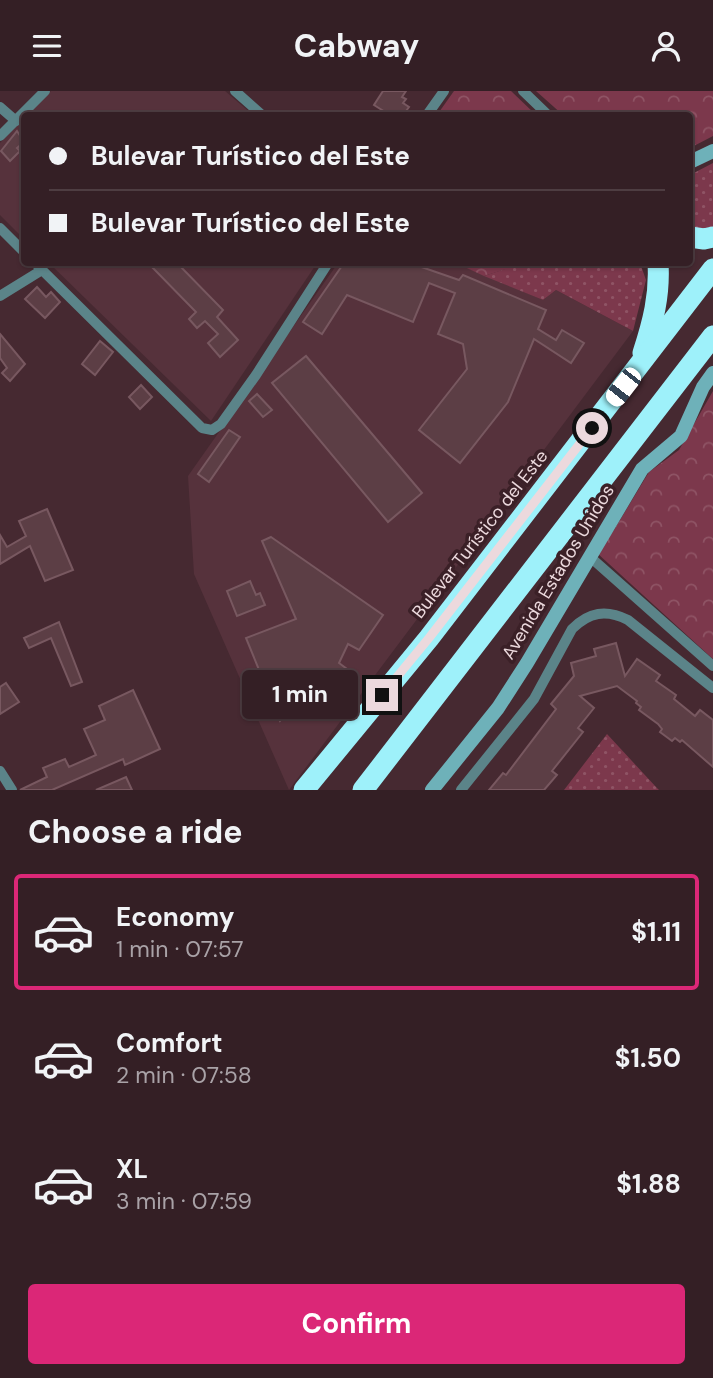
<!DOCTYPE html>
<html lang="en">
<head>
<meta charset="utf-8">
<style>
  :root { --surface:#341f25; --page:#3c272d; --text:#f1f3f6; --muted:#a9a2a7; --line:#4e3d42; --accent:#db2777 }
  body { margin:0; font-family:"DM Sans",sans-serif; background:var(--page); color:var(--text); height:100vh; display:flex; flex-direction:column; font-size:26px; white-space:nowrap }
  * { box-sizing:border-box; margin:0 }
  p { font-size:23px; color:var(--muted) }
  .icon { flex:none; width:38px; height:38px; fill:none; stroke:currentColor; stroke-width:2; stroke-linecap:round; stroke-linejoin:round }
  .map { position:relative; height:699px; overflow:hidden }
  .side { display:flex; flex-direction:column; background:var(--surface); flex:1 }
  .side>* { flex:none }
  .guide { position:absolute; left:21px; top:21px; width:672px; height:154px; border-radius:7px; box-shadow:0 2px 5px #0004,0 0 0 2px var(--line); display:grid; align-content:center; height:154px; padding:0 28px; background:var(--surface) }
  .end { position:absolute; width:32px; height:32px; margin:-16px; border:9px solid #ecd9dd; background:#111; box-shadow:0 0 0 4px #111 }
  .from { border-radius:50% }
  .bubble { position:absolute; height:49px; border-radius:7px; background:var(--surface); box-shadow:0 2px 5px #0004,0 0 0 2px var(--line); font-size:23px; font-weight:700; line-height:49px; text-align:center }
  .car { position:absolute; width:21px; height:42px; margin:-21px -10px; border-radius:9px; box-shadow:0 0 5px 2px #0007; background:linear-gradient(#fff 24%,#345 0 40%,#fff 0 76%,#345 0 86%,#fff 0) }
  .guide b { display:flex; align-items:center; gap:24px; height:66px; font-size:26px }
  .guide b+b { border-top:2px solid var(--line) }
  .guide i { width:18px; height:18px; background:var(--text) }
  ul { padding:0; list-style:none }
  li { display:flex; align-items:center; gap:21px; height:116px; margin:0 14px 10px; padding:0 14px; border:4px solid transparent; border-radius:7px }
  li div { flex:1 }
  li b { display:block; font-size:26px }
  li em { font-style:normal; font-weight:700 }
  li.selected { border-color:var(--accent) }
  li>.icon { width:63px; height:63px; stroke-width:1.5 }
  h2 { padding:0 28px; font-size:32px; line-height:84px }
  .cta { display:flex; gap:14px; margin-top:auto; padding:14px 28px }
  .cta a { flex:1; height:80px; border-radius:7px; background:var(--accent); color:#fff; font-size:28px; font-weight:700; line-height:80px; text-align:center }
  header { display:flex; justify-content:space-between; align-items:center; height:91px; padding:0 28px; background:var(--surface); font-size:32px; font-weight:700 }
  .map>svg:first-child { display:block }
  .built { fill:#56323c }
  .grass { fill:url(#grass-dots) }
  .forest { fill:url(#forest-crowns) }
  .building { fill:#5c3e45; stroke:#785860; stroke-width:2 }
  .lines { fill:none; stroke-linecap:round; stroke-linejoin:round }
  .street { stroke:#5b8489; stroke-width:10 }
  .secondary { stroke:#6eb1b9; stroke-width:14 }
  .highway { stroke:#9ef1fa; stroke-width:21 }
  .route { stroke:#ecd9dd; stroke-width:9 }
  .labels { text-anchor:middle; stroke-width:7; stroke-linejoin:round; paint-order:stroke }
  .street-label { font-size:18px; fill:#ecd9dd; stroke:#3b2027 }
</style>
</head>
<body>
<header><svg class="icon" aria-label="menu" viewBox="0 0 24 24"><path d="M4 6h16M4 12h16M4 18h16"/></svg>Cabway<svg class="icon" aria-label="person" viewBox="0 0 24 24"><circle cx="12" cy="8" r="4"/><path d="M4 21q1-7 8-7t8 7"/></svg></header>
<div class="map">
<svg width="713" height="699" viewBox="0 0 713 699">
  <defs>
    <pattern id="grass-dots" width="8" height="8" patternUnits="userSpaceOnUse" patternTransform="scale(1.75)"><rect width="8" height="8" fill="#7c384c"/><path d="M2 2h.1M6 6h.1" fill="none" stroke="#8f5465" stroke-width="1.8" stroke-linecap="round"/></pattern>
    <pattern id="forest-crowns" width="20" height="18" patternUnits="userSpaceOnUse" patternTransform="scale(1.75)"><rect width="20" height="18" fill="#7c384c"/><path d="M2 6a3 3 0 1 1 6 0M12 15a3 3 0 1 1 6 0" fill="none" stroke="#8f5465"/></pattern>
  </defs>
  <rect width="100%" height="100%" fill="#462931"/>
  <g class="built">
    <polygon points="51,0 225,0 253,24 27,24"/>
    <polygon points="24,27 24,148 0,124 0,52"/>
    <polygon points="49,172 317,172 211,330"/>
    <polygon points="338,172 456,172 543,209 556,199 633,240 289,699 194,483 188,385"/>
  </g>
  <g class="grass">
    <polygon points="713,72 713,136 702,141 690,135 690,84"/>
    <polygon points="508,172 640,172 646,189 633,240 556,199 543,209 484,185 505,178"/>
    <polygon points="607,643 656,696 659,699 564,699"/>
  </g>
  <g class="forest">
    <polygon points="454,0 511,0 536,24 437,24"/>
    <polygon points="536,0 713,0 713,45 690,57 690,24 563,24"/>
    <polygon points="456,172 508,172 506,178 484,185"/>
    <polygon points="713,300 713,568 597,462 614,439 649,381 679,359"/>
  </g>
  <g class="building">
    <polygon points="383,0 406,0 402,6 406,8 403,12 409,16 403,24 390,24 374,14"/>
    <polygon points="17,40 24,51 17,57 20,60 10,70 1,60"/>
    <polygon points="148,172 177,172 223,219 217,226 238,249 220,266 208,252 218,243 205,230 197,237 189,228 196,221"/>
    <polygon points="344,172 410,172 459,189 463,184 546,219 538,238 556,249 562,239 584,252 571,272 534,248 508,311 460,372 419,339 467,278 463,253 438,243 455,202 429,192 413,231 347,204 322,243 303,231"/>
    <polygon points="37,196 46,206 51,201 60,211 45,227 25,208"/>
    <polygon points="0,243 25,273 10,290 2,282 7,277 0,267"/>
    <polygon points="100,250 113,261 95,284 82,273"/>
    <polygon points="306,265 422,402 388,431 272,292"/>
    <polygon points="141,294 152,306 140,318 129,306"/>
    <polygon points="257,303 272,319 263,326 249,310"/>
    <polygon points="229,339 240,346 209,391 198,383"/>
    <polygon points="47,418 73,479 45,490 30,455 0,473 0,444 7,456 26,445 19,430"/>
    <polygon points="271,446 383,524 359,559 348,553 339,572 347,578 321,613 306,601 280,630 246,547 296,528 262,450"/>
    <polygon points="250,490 256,504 260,502 265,514 237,525 227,500"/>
    <polygon points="59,531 82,591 71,595 51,547 29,557 24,547"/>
    <polygon points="616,552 625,585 637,568 660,584 656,590 676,604 674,608 695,625 700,619 713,629 713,676 682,649 680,651 675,647 672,650 660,641 662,638 658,633 639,619 641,616 636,612 637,610 617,595 580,605 594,617 578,637 583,641 552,680 557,684 544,699 489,699 503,682 506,684 556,618 551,613 574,585 571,572 596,565 594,558"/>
    <polygon points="6,592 19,611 0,623 0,596"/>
    <polygon points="133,599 160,658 125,674 123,668 52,699 20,699 47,686 43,677 65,668 69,676 96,664 84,638 105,629 99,615"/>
    <polygon points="126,686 132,699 96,699"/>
  </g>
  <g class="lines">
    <g class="street">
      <polyline points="235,0 262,24"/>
      <polyline points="523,0 548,24"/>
      <polyline points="0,16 16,30"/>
      <polyline points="427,24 444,0"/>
      <polyline points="0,45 45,0"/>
      <polyline points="0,137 24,161"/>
      <polyline points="35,172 202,337 212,339 221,333 256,284 328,172"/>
      <polyline points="0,205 42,179"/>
      <polyline points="589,465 713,575"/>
      <polyline points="0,680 12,699"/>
      <path d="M461,699L534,608L572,538C589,521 606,518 628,529L713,597"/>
    </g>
    <g class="secondary">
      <polyline points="690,71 713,60"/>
      <polyline points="432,699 498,617 527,572 642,378 681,345 703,296 713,282"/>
    </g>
    <g class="highway">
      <polyline points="690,146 704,148 713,146"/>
      <path d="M643,262C653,231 660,204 658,172"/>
      <polyline points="304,699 429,547 713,178"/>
      <polyline points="363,699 713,245"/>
    </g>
  </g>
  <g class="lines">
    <polyline class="route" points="382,604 429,547 592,337"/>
  </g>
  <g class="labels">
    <g class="street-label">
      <text transform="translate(480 443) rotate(-52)" y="6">Bulevar Turístico del Este</text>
      <text transform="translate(558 481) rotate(-59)" y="6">Avenida Estados Unidos</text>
    </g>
  </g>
</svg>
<i class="end from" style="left:592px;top:337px"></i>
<i class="end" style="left:382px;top:604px"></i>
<div class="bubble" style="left:242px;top:579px;width:116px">1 min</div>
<i class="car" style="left:623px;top:296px;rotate:218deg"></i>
<div class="guide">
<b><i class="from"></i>Bulevar Turístico del Este</b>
<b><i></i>Bulevar Turístico del Este</b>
</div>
</div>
<section class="side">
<h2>Choose a ride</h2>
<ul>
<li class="selected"><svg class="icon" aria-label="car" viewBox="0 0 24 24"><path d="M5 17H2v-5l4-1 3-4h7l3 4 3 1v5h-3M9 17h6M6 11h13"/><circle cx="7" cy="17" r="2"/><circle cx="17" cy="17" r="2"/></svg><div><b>Economy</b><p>1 min · 07:57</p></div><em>$1.11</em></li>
<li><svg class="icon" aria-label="car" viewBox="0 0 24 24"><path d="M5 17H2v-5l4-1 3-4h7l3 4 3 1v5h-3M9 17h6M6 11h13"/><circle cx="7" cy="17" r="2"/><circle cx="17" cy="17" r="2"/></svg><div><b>Comfort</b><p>2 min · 07:58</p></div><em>$1.50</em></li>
<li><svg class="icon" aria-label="car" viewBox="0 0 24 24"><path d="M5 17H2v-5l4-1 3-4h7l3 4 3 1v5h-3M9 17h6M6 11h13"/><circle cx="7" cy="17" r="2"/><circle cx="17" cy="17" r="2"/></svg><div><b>XL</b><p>3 min · 07:59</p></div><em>$1.88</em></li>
</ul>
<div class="cta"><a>Confirm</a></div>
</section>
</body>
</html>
